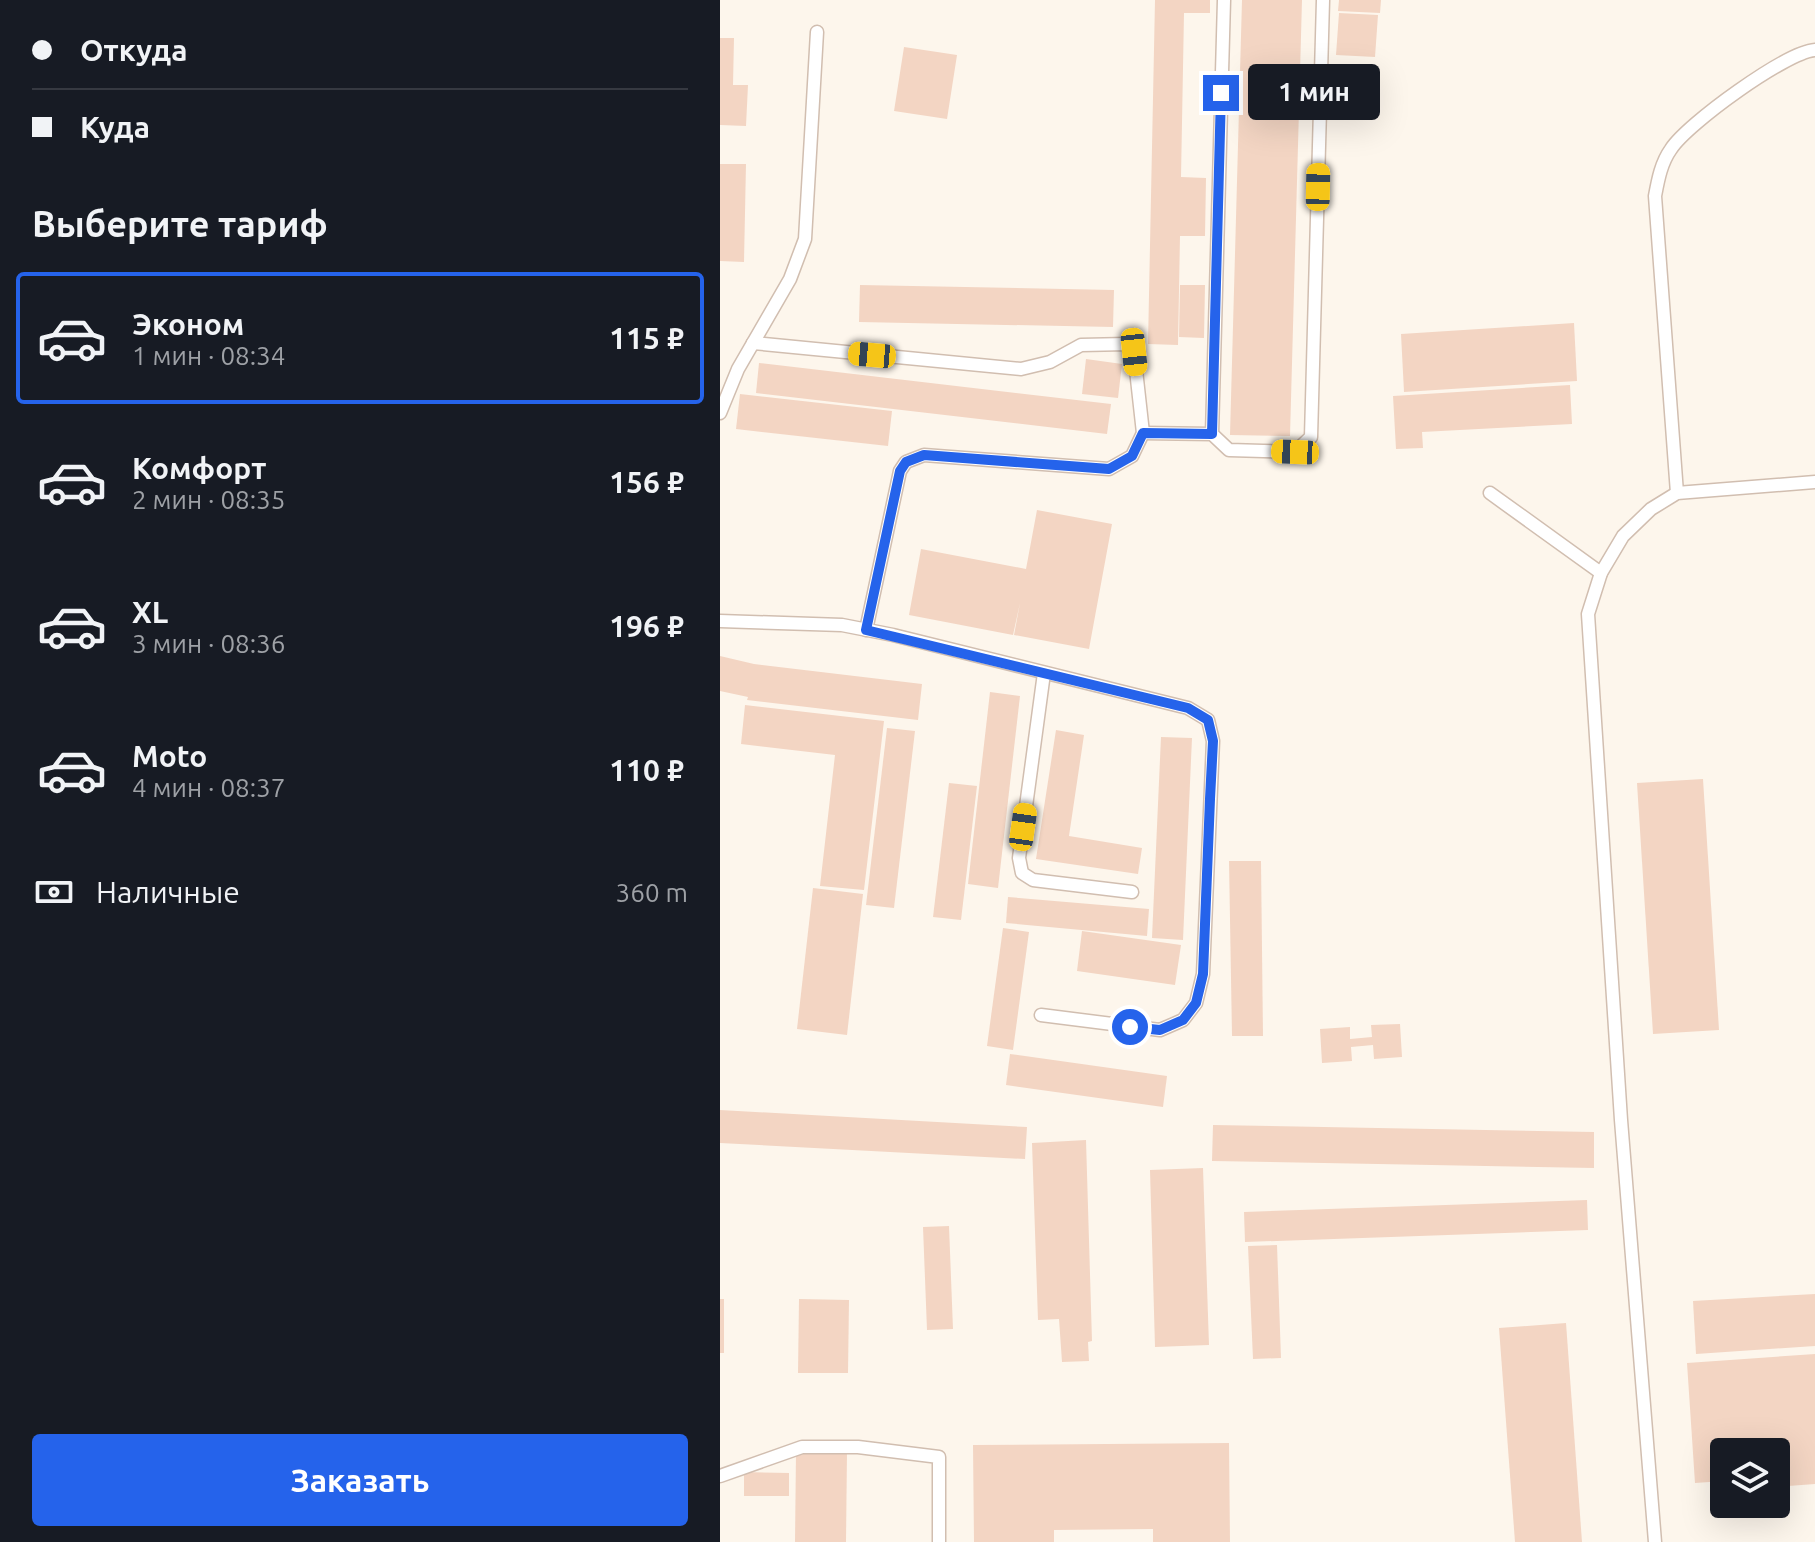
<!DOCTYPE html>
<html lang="ru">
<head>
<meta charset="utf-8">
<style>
  :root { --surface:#171b24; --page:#242831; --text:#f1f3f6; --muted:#9ea1a6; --line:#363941; --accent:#2563eb }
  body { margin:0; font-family:Ubuntu,sans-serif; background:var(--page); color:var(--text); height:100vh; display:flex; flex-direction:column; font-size:30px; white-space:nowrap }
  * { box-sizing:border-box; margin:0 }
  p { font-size:26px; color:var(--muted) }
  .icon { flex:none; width:44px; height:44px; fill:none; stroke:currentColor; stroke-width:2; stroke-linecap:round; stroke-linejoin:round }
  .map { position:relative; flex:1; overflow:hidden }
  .drawer { display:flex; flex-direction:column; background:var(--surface); width:720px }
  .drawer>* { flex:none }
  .top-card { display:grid; align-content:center; height:176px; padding:0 32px; background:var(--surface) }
  .controls { position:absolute; left:990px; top:1438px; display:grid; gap:16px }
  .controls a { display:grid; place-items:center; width:80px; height:80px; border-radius:8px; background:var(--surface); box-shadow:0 8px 32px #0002; font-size:40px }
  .end { position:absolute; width:36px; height:36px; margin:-18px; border:10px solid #2563eb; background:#fff; box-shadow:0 0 0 4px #fff }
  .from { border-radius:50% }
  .bubble { position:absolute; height:56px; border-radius:8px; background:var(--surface); box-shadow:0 8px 32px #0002; font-size:26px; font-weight:700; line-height:56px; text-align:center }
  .car { position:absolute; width:24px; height:48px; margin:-24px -12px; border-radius:10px; box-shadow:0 0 6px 2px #0007; background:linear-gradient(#f5c518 24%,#345 0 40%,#f5c518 0 76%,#345 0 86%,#f5c518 0) }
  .top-card b { display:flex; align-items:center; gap:28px; height:76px; font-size:30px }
  .top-card b+b { border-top:2px solid var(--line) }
  .top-card i { width:20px; height:20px; background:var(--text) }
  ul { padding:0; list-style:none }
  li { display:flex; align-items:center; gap:24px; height:132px; margin:0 16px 12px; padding:0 16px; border:4px solid transparent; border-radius:8px }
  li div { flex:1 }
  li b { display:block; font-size:30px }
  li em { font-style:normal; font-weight:700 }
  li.selected { border-color:var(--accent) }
  li>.icon { width:72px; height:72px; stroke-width:1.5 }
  h2 { padding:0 32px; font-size:36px; line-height:96px }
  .pay { display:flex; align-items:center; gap:20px; height:88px; padding:0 32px; font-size:30px }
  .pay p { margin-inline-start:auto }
  .button { display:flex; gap:16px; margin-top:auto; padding:16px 32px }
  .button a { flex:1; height:92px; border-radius:8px; background:var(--accent); color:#fff; font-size:32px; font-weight:700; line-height:92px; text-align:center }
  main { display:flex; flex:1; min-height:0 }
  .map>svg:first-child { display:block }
  .building { fill:#f3d5c3 }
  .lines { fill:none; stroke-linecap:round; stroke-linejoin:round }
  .lane-casing { stroke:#d1beb0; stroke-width:15 }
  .lane { stroke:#fff; stroke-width:12 }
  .route { stroke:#2563eb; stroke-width:10 }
</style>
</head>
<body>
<main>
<section class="drawer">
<div class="top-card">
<b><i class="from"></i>Откуда</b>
<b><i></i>Куда</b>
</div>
<h2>Выберите тариф</h2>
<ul>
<li class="selected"><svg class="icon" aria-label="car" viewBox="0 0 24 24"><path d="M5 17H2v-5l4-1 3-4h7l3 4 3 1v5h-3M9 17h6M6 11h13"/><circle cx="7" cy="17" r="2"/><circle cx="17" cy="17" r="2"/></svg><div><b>Эконом</b><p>1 мин · 08:34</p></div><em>115 ₽</em></li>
<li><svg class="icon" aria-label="car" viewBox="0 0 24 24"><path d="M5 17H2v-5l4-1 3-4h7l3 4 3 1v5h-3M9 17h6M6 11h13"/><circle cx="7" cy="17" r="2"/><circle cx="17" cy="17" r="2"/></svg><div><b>Комфорт</b><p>2 мин · 08:35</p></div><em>156 ₽</em></li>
<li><svg class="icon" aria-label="car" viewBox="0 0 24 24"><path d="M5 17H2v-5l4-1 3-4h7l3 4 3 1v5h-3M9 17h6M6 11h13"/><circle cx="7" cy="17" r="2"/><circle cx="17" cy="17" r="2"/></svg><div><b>XL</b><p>3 мин · 08:36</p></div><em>196 ₽</em></li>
<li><svg class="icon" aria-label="car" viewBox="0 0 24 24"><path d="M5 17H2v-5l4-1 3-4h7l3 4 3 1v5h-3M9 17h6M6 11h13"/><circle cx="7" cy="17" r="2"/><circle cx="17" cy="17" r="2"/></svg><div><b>Moto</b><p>4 мин · 08:37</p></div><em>110 ₽</em></li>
</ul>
<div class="pay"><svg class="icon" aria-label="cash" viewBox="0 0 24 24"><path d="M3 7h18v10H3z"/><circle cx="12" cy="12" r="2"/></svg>Наличные<p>360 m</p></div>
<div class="button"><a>Заказать</a></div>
</section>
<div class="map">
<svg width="1095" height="1542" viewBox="0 0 1095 1542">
  <rect width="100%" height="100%" fill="#fdf6ec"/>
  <g class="building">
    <polygon points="435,0 490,0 490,13 464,13 461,177 486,178 485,236 460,236 458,345 428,344"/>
    <polygon points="522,0 582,0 570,436 510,435"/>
    <polygon points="619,0 661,0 660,13 618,11"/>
    <polygon points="619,13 658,15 655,57 616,55"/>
    <polygon points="0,38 14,38 13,85 28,85 26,126 0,125"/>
    <polygon points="184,47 237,55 227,119 174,111"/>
    <polygon points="0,164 26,164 24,262 0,261"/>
    <polygon points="140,285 394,290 393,327 139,322"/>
    <polygon points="460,285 485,285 484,338 459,337"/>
    <polygon points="854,323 857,381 684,392 681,334"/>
    <polygon points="366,359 402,364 398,398 362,394"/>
    <polygon points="39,363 391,404 387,434 36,393"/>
    <polygon points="850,385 852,424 702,432 703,448 676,449 673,396"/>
    <polygon points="20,394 172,411 168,446 16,429"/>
    <polygon points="317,510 392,524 369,649 294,635 300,603 293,635 189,615 201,549 306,569"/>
    <polygon points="0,656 34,664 202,684 198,720 27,700 28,697 0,691"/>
    <polygon points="270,692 300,696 278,888 248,884"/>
    <polygon points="25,705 164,721 144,890 100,886 115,755 21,744"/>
    <polygon points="167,728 195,731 174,908 146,905"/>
    <polygon points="336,730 364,735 349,836 422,848 418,874 316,859"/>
    <polygon points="441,737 472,738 463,940 432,938"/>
    <polygon points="983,779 999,1030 933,1034 917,783"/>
    <polygon points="229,783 257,786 241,920 213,917"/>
    <polygon points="509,861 541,861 543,1036 512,1036"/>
    <polygon points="93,888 143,894 127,1035 77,1029"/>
    <polygon points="288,897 429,909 427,936 286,923"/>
    <polygon points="283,928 309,932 293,1050 267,1046"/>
    <polygon points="362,931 461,945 455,985 357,971"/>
    <polygon points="680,1024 682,1057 654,1059 653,1045 631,1047 632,1061 602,1063 600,1029 630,1027 630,1039 652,1037 651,1025"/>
    <polygon points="290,1054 447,1076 443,1107 286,1085"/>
    <polygon points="0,1110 307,1127 305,1159 0,1143"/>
    <polygon points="493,1125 874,1132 874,1168 492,1161"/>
    <polygon points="366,1140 372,1341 368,1342 369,1361 342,1362 339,1319 318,1320 312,1143"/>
    <polygon points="483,1168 489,1345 435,1347 430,1170"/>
    <polygon points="867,1200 868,1230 525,1242 524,1212"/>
    <polygon points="229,1226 233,1329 207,1330 203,1227"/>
    <polygon points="557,1245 561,1358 533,1359 528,1246"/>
    <polygon points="1095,1294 1095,1346 976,1354 973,1301"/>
    <rect x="0" y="1299" width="4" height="54"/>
    <polygon points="79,1299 129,1300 128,1373 78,1373"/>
    <polygon points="846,1323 862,1542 795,1542 779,1328"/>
    <polygon points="1095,1354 1095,1484 1056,1487 1056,1452 1004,1452 1004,1481 975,1483 967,1363"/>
    <polygon points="509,1443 510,1542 433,1542 433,1529 334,1530 334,1542 254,1542 253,1445"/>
    <polygon points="76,1452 127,1452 126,1542 75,1542"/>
    <polygon points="24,1472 69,1473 69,1496 24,1496"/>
  </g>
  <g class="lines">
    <defs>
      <g id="lane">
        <polyline points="33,343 301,369 330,362 361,345 407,344 414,352 423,433 412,456 389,469 204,455 186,462 180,471 146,630"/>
        <polyline points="0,413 18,369 70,279 85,239 97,32"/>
        <polyline points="423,433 492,434 509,450 575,452 591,437 603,0"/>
        <polyline points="492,434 504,0"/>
        <polyline points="770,493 881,573"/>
        <path d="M957,493L935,196C938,180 941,163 951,149C967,124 1066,52 1095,50"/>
        <polyline points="0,621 122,625 173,635 468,708 488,720 493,741 483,974 476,1003 463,1020 440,1030 321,1015"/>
        <polyline points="324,673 299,858 302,873 313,880 412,892"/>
        <polyline points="0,1476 82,1447 138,1447 219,1457 219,1542"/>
        <polyline points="935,1542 901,1120 868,614 881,573 903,536 931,509 957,493 1095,482"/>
      </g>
    </defs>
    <use href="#lane" class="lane-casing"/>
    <use href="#lane" class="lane"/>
  </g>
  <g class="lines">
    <polyline class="route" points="410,1027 440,1030 463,1020 476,1003 483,974 490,799 493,741 488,720 468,708 146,630 180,471 186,462 204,455 389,469 412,456 423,433 492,434 501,93"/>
  </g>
</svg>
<div class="controls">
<a><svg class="icon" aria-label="layers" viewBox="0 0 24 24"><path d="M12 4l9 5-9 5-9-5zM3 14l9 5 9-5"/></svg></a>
</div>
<i class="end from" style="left:410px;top:1027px"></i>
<i class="end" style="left:501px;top:93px"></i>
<div class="bubble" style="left:528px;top:64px;width:132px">1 мин</div>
<i class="car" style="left:598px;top:187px;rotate:1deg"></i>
<i class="car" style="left:414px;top:352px;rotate:174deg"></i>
<i class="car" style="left:152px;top:355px;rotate:275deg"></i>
<i class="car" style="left:575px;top:452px;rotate:272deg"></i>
<i class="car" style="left:303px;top:827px;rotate:8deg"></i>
</div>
</main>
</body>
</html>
